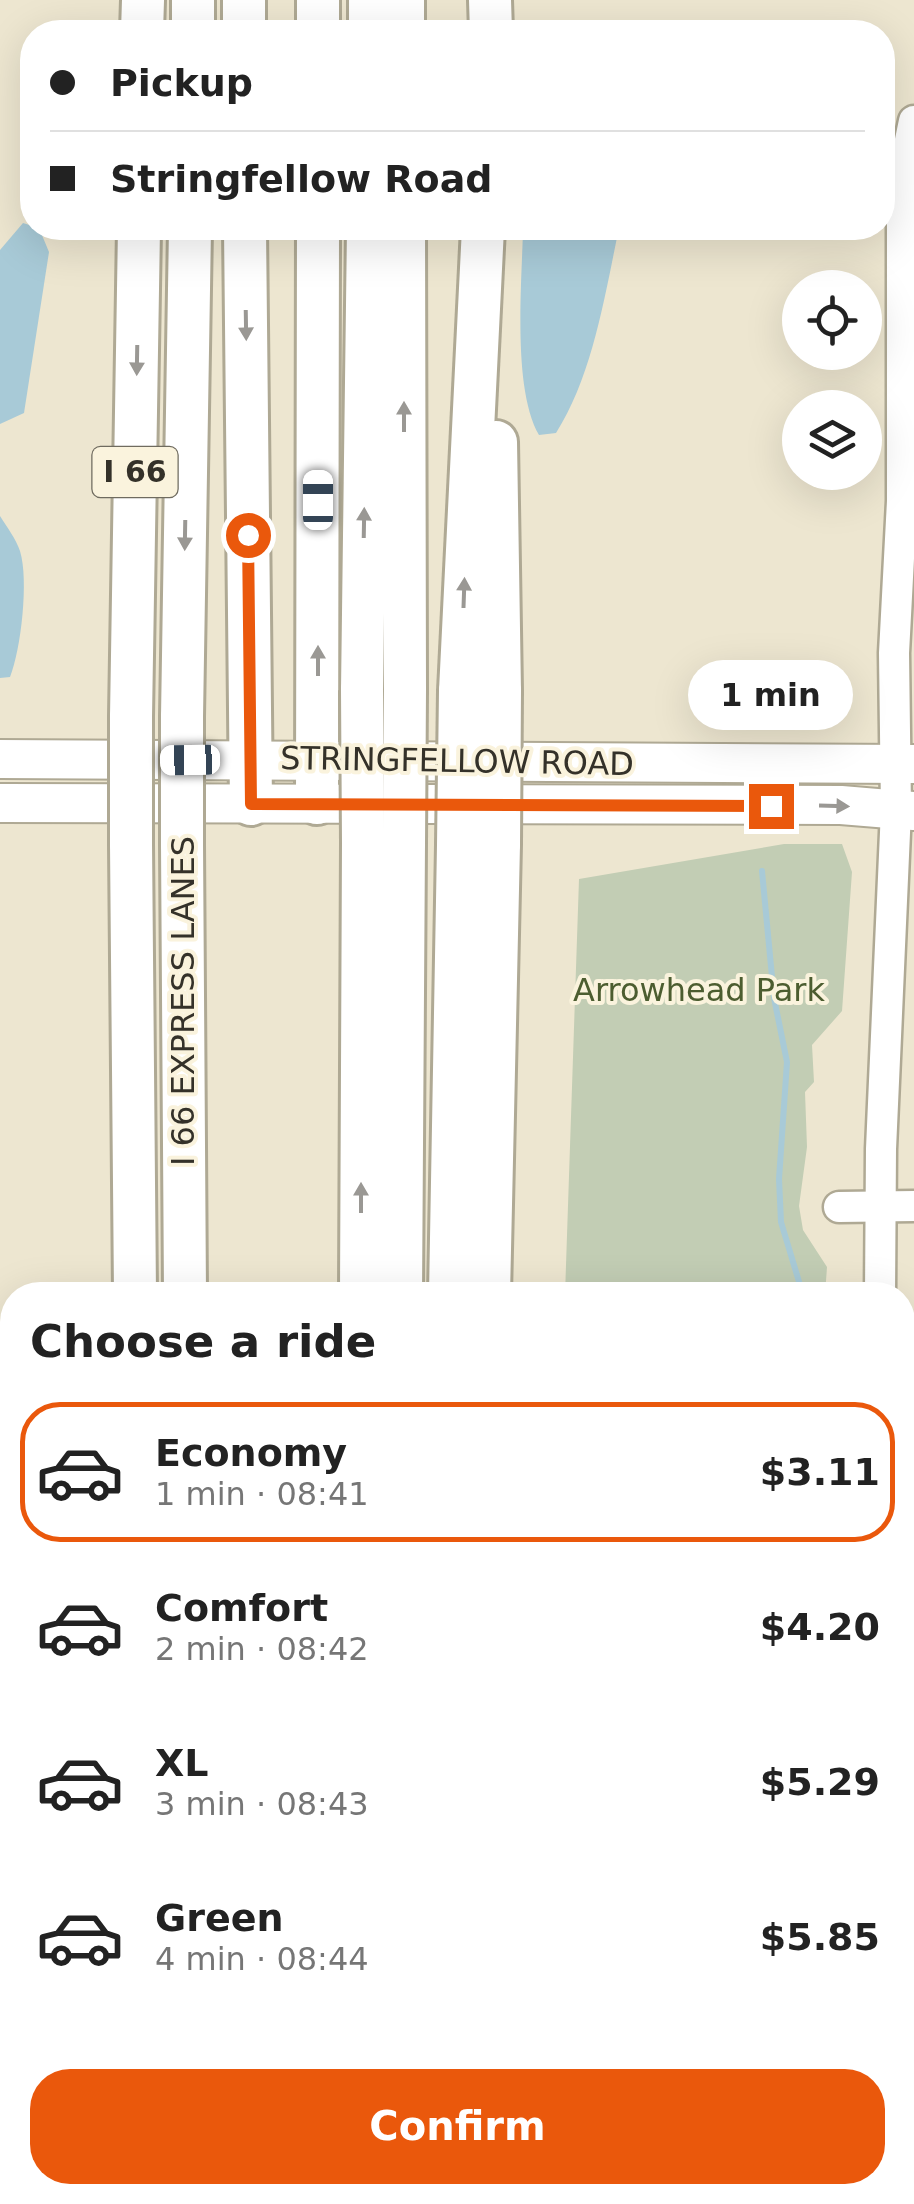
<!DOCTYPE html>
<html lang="en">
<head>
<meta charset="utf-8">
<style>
  :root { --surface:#fff; --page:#f6f6f6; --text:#222; --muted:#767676; --line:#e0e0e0; --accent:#ea580c }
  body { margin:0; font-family:"DejaVu Sans",sans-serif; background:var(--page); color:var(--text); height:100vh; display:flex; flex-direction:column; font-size:38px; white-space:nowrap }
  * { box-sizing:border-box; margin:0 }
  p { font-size:32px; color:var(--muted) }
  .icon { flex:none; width:55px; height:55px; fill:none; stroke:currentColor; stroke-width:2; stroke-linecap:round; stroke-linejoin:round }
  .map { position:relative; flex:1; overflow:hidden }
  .drawer { position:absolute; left:0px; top:1282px; width:915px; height:922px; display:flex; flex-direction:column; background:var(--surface); border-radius:40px 40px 0 0; box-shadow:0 10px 40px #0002 }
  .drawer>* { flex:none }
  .top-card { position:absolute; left:20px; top:20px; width:875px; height:220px; border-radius:40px; box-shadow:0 10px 40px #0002; display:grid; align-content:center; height:220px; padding:0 30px; background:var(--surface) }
  .controls { position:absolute; left:782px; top:270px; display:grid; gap:20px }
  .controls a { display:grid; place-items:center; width:100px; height:100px; border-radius:50%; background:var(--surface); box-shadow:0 10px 40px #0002; font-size:50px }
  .end { position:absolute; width:45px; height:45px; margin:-22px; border:12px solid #ea580c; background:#fff; box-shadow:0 0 0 5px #fff }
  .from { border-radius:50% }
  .bubble { position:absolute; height:70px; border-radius:35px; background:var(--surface); box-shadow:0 10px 40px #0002; font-size:32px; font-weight:700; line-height:70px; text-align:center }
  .car { position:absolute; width:30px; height:60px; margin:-30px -15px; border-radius:12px; box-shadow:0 0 8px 2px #0007; background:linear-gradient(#fff 24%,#345 0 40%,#fff 0 76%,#345 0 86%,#fff 0) }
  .top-card b { display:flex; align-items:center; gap:35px; height:95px; font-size:38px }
  .top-card b+b { border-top:2px solid var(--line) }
  .top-card i { width:25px; height:25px; background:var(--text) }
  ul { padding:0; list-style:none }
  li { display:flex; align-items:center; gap:30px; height:140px; margin:0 20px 15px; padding:0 10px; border:5px solid transparent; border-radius:40px }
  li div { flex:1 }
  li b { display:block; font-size:38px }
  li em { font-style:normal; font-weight:700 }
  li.selected { border-color:var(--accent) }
  li>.icon { width:90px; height:90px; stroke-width:1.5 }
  h2 { padding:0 30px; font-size:45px; line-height:120px }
  .cta { display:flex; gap:20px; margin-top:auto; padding:20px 30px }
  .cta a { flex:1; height:115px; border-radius:40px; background:var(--accent); color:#fff; font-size:40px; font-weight:700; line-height:115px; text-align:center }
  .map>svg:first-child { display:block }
  .green { fill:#c2cdb4 }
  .water { fill:#a8cad7 }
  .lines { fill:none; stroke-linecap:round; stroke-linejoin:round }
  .stream { stroke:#a8cad7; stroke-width:6 }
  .minor-casing { stroke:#afa994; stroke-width:35 }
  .major-casing { stroke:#afa994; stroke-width:42 }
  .highway-casing { stroke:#afa994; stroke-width:48 }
  .minor { stroke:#fff; stroke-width:30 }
  .major { stroke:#fff; stroke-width:38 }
  .highway { stroke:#fff; stroke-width:42 }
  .highway-bridge-casing { stroke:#afa994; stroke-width:48; stroke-linecap:butt }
  .highway-bridge { stroke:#fff; stroke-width:42 }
  .oneway { fill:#9a9894 }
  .route { stroke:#ea580c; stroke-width:12 }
  .labels { text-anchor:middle; stroke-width:8; stroke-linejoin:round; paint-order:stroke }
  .shield { fill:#faf3dd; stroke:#6f6b5f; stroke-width:2.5 }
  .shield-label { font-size:30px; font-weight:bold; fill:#343129 }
  .street-label { font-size:32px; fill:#343129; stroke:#faf3dd }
  .park-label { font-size:32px; fill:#4c5d30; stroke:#faf3dd }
</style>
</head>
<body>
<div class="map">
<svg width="914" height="2204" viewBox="0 0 914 2204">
  <rect width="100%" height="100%" fill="#ede6d0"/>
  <g class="green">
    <polygon points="784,844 842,844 852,872 842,1011 812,1045 814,1082 805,1092 807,1147 799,1206 803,1230 827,1267 825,1295 565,1295 579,879"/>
    <polygon points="903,1439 914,1440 914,2204 792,2204 791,2193 902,2192"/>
    <polygon points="0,1552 12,1577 12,1778 0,1723"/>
    <polygon points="12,1888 12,2192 37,2193 32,2204 0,2204 0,1904"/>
  </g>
  <g class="water">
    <polygon points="23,223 39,228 49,252 24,413 0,424 0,250"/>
    <path d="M523,228H619C605,294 593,375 556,433L539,435C512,388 522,282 523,228Z"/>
    <path d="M0,516C7,527 16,539 20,551C29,580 21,650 10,677L0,678Z"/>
  </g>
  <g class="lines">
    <g class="stream">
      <polyline points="769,707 771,725"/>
      <polyline points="762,871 774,998 787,1062 779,1179 781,1222 803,1295"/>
      <polyline points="902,1533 914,1553"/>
      <polyline points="902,1891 914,1822"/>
      <polyline points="902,1972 914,2047"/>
      <polyline points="0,2002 12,1963"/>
    </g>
    <defs>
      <g id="minor">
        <polyline points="839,1207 914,1206"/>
        <polyline points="880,1295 881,1149 896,810 894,653 902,501 902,179 914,121"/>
        <polyline points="902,1357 914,1360"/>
        <polyline points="599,2204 600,2192"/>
        <polyline points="764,2204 764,2192"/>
      </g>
      <g id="major">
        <polyline points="0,759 914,764"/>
        <polyline points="0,803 841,805 914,811"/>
      </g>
      <g id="highway">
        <polyline points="244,0 244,32"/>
        <polyline points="403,0 403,32"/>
        <polyline points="490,0 491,32"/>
        <polyline points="142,32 143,0"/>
        <polyline points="193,32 193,0"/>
        <polyline points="318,32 318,0"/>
        <polyline points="370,32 370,0"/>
        <polyline points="245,228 251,804"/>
        <polyline points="404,228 405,690"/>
        <polyline points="496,442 500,691"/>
        <polyline points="362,690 368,228"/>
        <polyline points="460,691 483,228"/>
        <polyline points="131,717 139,228"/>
        <polyline points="182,717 190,228"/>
        <polyline points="317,803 318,228"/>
        <polyline points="131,844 135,1295"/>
        <polyline points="182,844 185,1295"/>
        <polyline points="361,1295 363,843"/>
        <polyline points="401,1295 404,843"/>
        <polyline points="450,1295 458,845"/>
        <polyline points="489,1295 499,844"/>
        <polyline points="142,2192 142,2204"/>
        <polyline points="196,2192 197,2204"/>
        <polyline points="313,2192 313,2204"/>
        <polyline points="360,2192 360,2204"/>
        <polyline points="399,2192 399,2204"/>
        <polyline points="444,2204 445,2192"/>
      </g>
    </defs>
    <use href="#minor" class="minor-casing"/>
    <use href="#major" class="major-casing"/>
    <use href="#highway" class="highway-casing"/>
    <use href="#minor" class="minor"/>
    <use href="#major" class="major"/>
    <use href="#highway" class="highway"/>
    <defs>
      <g id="highway-bridge">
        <polyline points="362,690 363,843"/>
        <polyline points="182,717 182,844"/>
        <polyline points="404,843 405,690"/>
        <polyline points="131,844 131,717"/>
        <polyline points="499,844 500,691"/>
        <polyline points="458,845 460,691"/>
      </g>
    </defs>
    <use href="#highway-bridge" class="highway-bridge-casing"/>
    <use href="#highway-bridge" class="highway-bridge"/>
  </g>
  <defs><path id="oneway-solid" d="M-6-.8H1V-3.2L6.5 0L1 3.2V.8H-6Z" transform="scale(2.5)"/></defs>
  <g class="oneway">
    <use href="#oneway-solid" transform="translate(246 325) rotate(89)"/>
    <use href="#oneway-solid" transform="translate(137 360) rotate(91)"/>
    <use href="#oneway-solid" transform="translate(404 417) rotate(-90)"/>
    <use href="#oneway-solid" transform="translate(364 523) rotate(-89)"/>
    <use href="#oneway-solid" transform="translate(185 535) rotate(91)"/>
    <use href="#oneway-solid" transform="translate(464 593) rotate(-88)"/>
    <use href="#oneway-solid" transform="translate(318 661) rotate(-90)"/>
    <use href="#oneway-solid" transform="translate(834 806) rotate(2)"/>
    <use href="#oneway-solid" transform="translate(361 1198) rotate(-90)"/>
  </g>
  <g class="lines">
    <polyline class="route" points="248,535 251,804 771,806"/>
  </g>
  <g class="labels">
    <rect class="shield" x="92.5" y="447" width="85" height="50" rx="8"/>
    <g class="shield-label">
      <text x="135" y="482">I 66</text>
    </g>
    <g class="street-label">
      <text transform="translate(457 761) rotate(1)" y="11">STRINGFELLOW ROAD</text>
      <text transform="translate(183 1001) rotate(-90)" y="11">I 66 EXPRESS LANES</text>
    </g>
    <g class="park-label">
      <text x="699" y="1001">Arrowhead Park</text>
    </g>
  </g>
</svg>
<div class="controls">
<a><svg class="icon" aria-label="locate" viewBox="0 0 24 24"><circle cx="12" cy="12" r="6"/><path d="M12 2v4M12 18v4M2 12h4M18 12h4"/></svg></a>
<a><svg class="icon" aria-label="layers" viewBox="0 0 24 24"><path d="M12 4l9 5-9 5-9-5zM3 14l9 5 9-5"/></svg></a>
</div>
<i class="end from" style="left:248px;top:535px"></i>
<i class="end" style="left:771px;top:806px"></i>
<div class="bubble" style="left:688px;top:660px;width:165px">1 min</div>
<i class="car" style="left:318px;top:500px;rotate:0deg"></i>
<i class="car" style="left:190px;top:760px;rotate:269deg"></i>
<div class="top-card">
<b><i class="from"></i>Pickup</b>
<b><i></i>Stringfellow Road</b>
</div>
<section class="drawer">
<h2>Choose a ride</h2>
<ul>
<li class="selected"><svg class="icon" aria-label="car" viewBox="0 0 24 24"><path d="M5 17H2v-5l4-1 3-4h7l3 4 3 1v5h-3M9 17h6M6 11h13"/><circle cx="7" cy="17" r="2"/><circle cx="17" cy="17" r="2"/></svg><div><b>Economy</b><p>1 min · 08:41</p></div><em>$3.11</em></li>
<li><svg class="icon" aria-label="car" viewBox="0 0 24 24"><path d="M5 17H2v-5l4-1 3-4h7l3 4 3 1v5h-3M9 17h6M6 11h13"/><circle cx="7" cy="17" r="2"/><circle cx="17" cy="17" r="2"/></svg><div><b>Comfort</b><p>2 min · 08:42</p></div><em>$4.20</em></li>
<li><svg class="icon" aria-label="car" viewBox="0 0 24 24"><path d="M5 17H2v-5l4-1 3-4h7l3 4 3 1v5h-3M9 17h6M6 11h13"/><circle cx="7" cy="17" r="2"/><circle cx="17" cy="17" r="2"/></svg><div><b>XL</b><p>3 min · 08:43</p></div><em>$5.29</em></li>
<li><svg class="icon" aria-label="car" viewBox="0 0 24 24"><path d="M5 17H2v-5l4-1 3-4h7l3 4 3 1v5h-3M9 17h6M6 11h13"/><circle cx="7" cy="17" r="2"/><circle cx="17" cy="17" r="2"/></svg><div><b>Green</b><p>4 min · 08:44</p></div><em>$5.85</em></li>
</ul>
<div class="cta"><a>Confirm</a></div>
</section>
</div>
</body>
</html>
